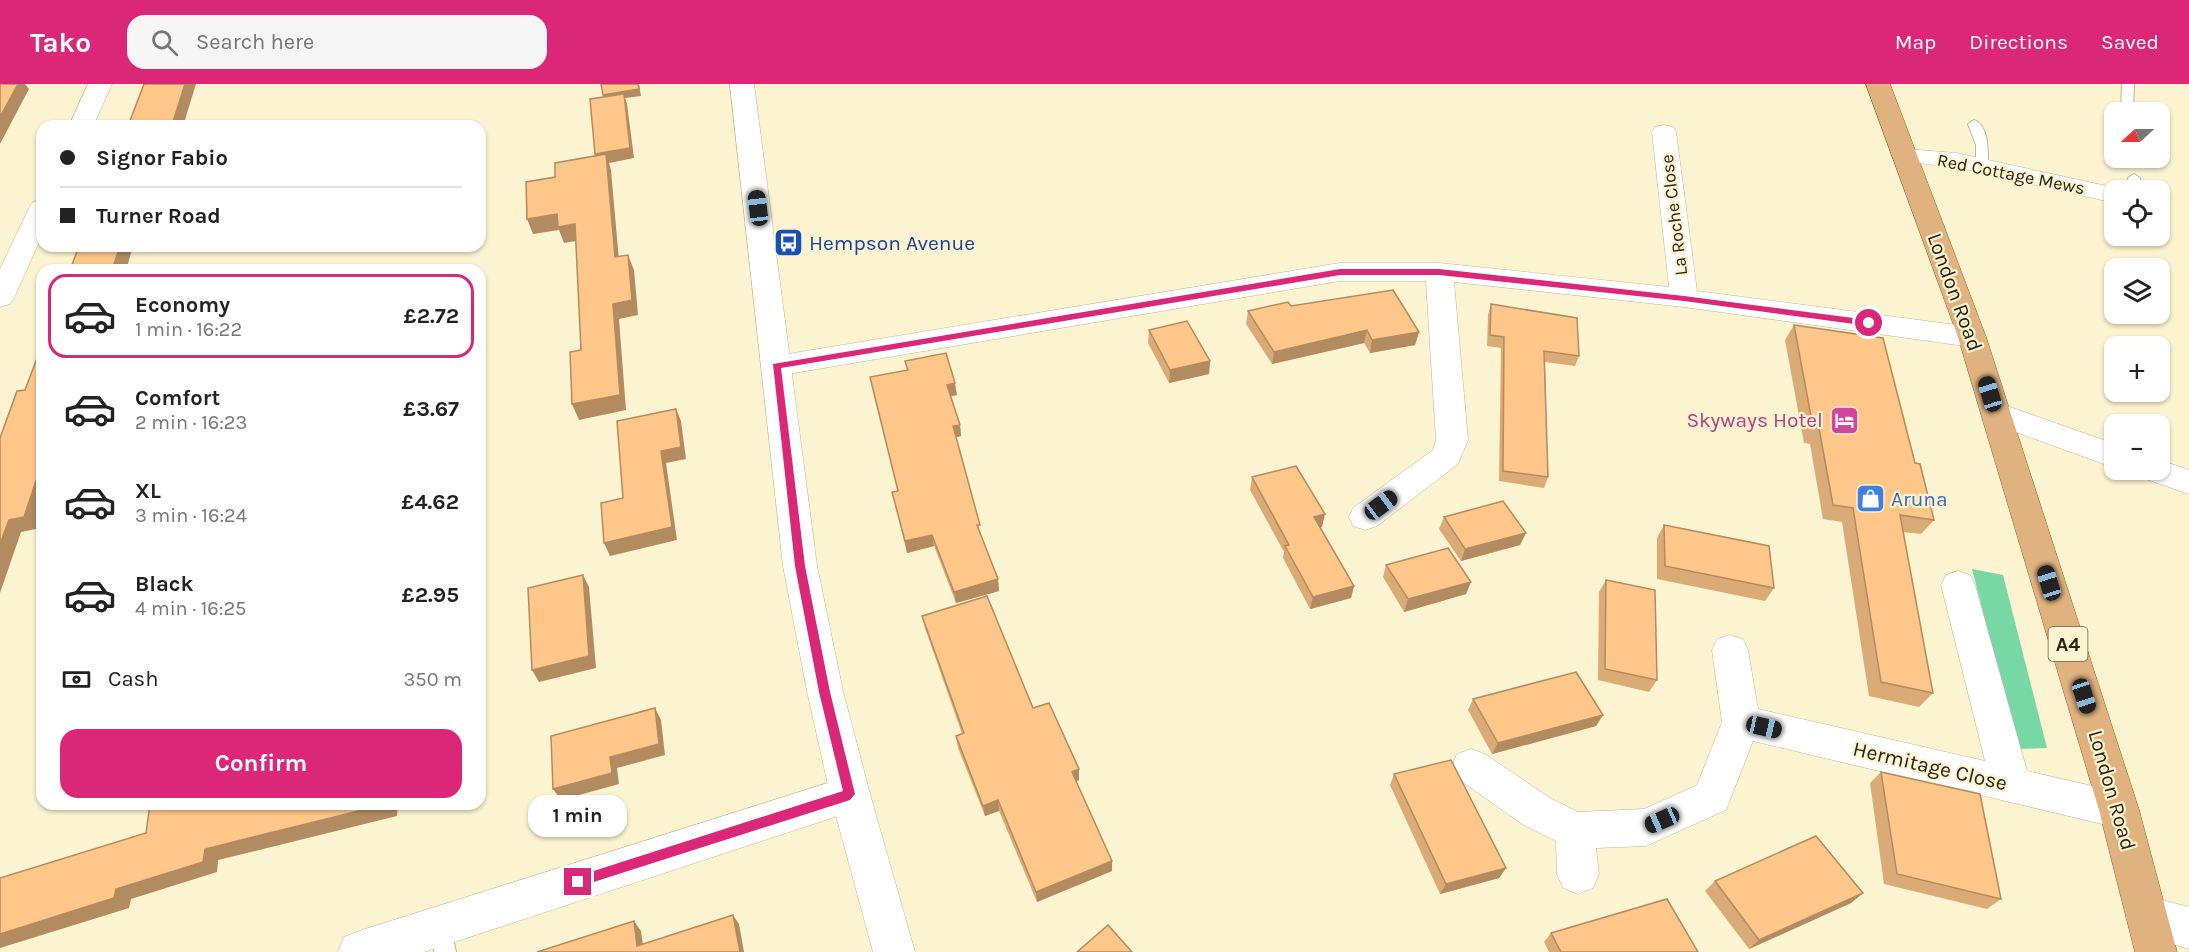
<!DOCTYPE html>
<html lang="en">
<head>
<meta charset="utf-8">
<style>
  :root { --surface:#fff; --page:#f6f6f6; --text:#222; --muted:#767676; --line:#e0e0e0; --accent:#db2777 }
  body { margin:0; font-family:Karla,sans-serif; background:var(--page); color:var(--text); height:100vh; display:flex; flex-direction:column; font-size:22px; white-space:nowrap }
  * { box-sizing:border-box; margin:0 }
  p { font-size:20px; color:var(--muted) }
  .icon { flex:none; width:33px; height:33px; fill:none; stroke:currentColor; stroke-width:2; stroke-linecap:round; stroke-linejoin:round }
  .map { position:relative; flex:1; overflow:hidden }
  .drawer { position:absolute; left:36px; top:180px; width:450px; height:546px; display:flex; flex-direction:column; background:var(--surface); border-radius:18px; box-shadow:0 2px 4px #0004 }
  .drawer>* { flex:none }
  .hud { position:absolute; left:36px; top:36px; width:450px; height:132px; border-radius:18px; box-shadow:0 2px 4px #0004; display:grid; align-content:center; height:132px; padding:0 24px; background:var(--surface) }
  .needle { width:39px; rotate:249deg }
  .fabs { position:absolute; left:2104px; top:18px; display:grid; gap:12px }
  .fabs a { display:grid; place-items:center; width:66px; height:66px; border-radius:12px; background:var(--surface); box-shadow:0 2px 4px #0004; font-size:30px }
  .end { position:absolute; width:27px; height:27px; margin:-14px; border:8px solid #db2777; background:#fff; box-shadow:0 0 0 3px #fff }
  .from { border-radius:50% }
  .bubble { position:absolute; height:42px; border-radius:18px; background:var(--surface); box-shadow:0 2px 4px #0004; font-size:20px; font-weight:700; line-height:42px; text-align:center }
  .car { position:absolute; width:18px; height:36px; margin:-18px -9px; border-radius:8px; box-shadow:0 0 4px 2px #0007; background:linear-gradient(#222 24%,#8ab4d8 0 40%,#222 0 76%,#8ab4d8 0 86%,#222 0) }
  .hud b { display:flex; align-items:center; gap:21px; height:57px; font-size:22px }
  .hud b+b { border-top:2px solid var(--line) }
  .hud i { width:15px; height:15px; background:var(--text) }
  ul { padding:10px 0 0; list-style:none }
  li { display:flex; align-items:center; gap:18px; height:84px; margin:0 12px 9px; padding:0 12px; border:3px solid transparent; border-radius:18px }
  li div { flex:1 }
  li b { display:block; font-size:22px }
  li em { font-style:normal; font-weight:700 }
  li.current { border-color:var(--accent) }
  li>.icon { width:54px; height:54px; stroke-width:1.5 }
  .pay { display:flex; align-items:center; gap:15px; height:66px; padding:0 24px; font-size:22px }
  .pay p { margin-inline-start:auto }
  .button { display:flex; gap:12px; margin-top:auto; padding:12px 24px }
  .button a { flex:1; height:69px; border-radius:18px; background:var(--accent); color:#fff; font-size:24px; font-weight:700; line-height:69px; text-align:center }
  header { display:flex; align-items:center; gap:36px; box-sizing:border-box; height:84px; padding:0 30px; background:var(--accent); color:#fff }
  header strong { font-size:28px }
  nav { display:flex; gap:33px; margin-inline-start:auto; font-size:21px }
  .search { width:420px; height:54px; background:var(--page); display:flex; align-items:center; gap:15px; box-sizing:border-box; padding:0 21px; border-radius:18px; color:var(--muted); font-size:22px }
  .map>svg:first-child { display:block }
  .green { fill:#78d8a5 }
  .lines { fill:none; stroke-linecap:round; stroke-linejoin:round }
  .service-casing { stroke:#bfb695; stroke-width:2 }
  .minor-casing { stroke:#bfb695; stroke-width:1 }
  .tertiary-casing { stroke:#bfb695; stroke-width:1 }
  .primary-casing { stroke:#905e22; stroke-width:1 }
  .service { fill:#fff; fill-rule:evenodd }
  .minor { fill:#fff; fill-rule:evenodd }
  .tertiary { fill:#fff; fill-rule:evenodd }
  .primary { fill:#dfb27f; fill-rule:evenodd }
  .wall { fill:#daab76 }
  .shaded-wall { fill:#b28b60 }
  .building { fill:#fec789; stroke:#b28b60; stroke-width:1.5 }
  .route { fill:#db2777 }
  .labels { text-anchor:middle; stroke-width:4.5; stroke-linejoin:round; paint-order:stroke }
  .far-street-label { font-size:18px; fill:#272316; stroke:#fcf3d0 }
  .shield { fill:#fcf3d0; stroke:#67614e; stroke-width:1.5 }
  .shield-label { font-size:20px; font-weight:bold; fill:#272316 }
  .transit-label { font-size:21px; fill:#164399; stroke:#fcf3d0; text-anchor:start }
  .street-label { font-size:21px; fill:#272316; stroke:#fcf3d0 }
  .hotel-label { font-size:21px; fill:#b23c85; stroke:#fcf3d0; text-anchor:end }
  .shop-label { font-size:21px; fill:#366cbe; stroke:#fcf3d0; text-anchor:start }
</style>
</head>
<body>
<header>
<strong>Tako</strong>
<div class="search"><svg class="icon" aria-label="search" viewBox="0 0 24 24"><circle cx="10" cy="10" r="6"/><path d="M15 15l6 6"/></svg>Search here</div>
<nav><a>Map</a><a>Directions</a><a>Saved</a></nav>
</header>
<div class="map">
<svg width="2189" height="868" viewBox="0 0 2189 868">
  <rect width="100%" height="100%" fill="#fcf3d0"/>
  <polygon class="green" points="1972,485 2003,491 2047,664 2018,665"/>
  <g class="lines">
    <defs>
      <g id="service">
        <polygon points="2122,0 2134,0 2133,28 2121,28"/>
        <path d="M1974,36C1989,41 1988,68 1988,81L1982,85L1976,81V61L1968,40Z"/>
        <polygon points="2134,90 2140,94 2142,106 2130,106 2128,94"/>
        <polygon points="442,831 449,834 456,868 434,868 431,841 435,834"/>
      </g>
      <g id="minor">
        <polygon points="88,0 112,0 93,42 69,42"/>
        <polygon points="1664,41 1673,43 1676,48 1697,207 1972,243 1982,246 1986,253 1982,260 1972,263 1684,223 1454,198 1468,356 1458,380 1377,442 1365,446 1353,442 1349,433 1353,424 1433,366 1436,356 1426,197 1340,197 776,292 766,289 761,282 766,275 776,272 1340,179 1439,179 1669,203 1652,48 1655,43"/>
        <polygon points="1906,65 1956,69 2125,106 2115,106 2115,119 1956,83 1897,77 1894,72 1897,67"/>
        <polygon points="42,116 42,152 14,214 10,220 0,223 0,185 29,124 33,118"/>
        <polygon points="1996,318 2115,360 2115,384 1985,337 1981,329 1985,321"/>
        <polygon points="2160,376 2189,386 2189,410 2143,394 2138,386 2160,386"/>
        <polygon points="1958,487 1970,491 1975,501 2027,687 2119,708 2133,713 2139,726 2133,739 2119,744 1753,657 1726,726 1646,762 1596,764 1599,790 1593,804 1578,810 1563,804 1557,790 1556,757 1522,740 1457,694 1452,682 1457,670 1471,665 1485,670 1550,714 1578,728 1644,725 1697,701 1722,638 1712,566 1717,555 1730,551 1743,555 1748,566 1758,625 1985,677 1941,501 1946,491"/>
        <polygon points="850,692 864,697 870,710 864,723 850,728 424,868 338,868 344,853 359,847"/>
        <polygon points="2147,812 2189,823 2189,865 2132,848 2126,833 2132,818"/>
      </g>
      <polygon id="tertiary" points="730,0 754,0 817,482 843,607 870,710 915,868 873,868 830,710 807,607 783,482"/>
      <polygon id="primary" points="1866,0 1890,0 1986,253 2139,726 2177,868 2135,868 2099,726 1958,253"/>
    </defs>
    <use href="#service" class="service-casing"/>
    <use href="#minor" class="minor-casing"/>
    <use href="#tertiary" class="tertiary-casing"/>
    <use href="#primary" class="primary-casing"/>
    <use href="#service" class="service"/>
    <use href="#minor" class="minor"/>
    <use href="#tertiary" class="tertiary"/>
    <use href="#primary" class="primary"/>
  </g>
  <g class="wall">
    <polygon points="1491,220 1579,272 1575,282 1545,278 1548,393 1544,404 1499,397 1501,264 1487,262 1488,231"/>
    <polygon points="1291,222 1419,248 1415,261 1370,269 1364,259 1272,280 1246,240 1248,227"/>
    <polygon points="1794,241 1915,379 1934,436 1921,450 1903,448 1933,609 1919,623 1869,612 1842,438 1823,435 1810,360 1804,359 1785,256"/>
    <polygon points="1149,246 1210,277 1209,290 1169,299 1148,259"/>
    <polygon points="905,277 957,311 951,312 960,341 961,352 956,353 981,452 998,495 999,507 956,519 934,462 907,469 892,408 898,407 870,293 907,286"/>
    <polygon points="1252,393 1322,443 1320,443 1354,502 1351,514 1310,525 1283,474 1284,468 1250,406"/>
    <polygon points="1444,433 1520,461 1461,477 1439,445"/>
    <polygon points="1664,441 1774,504 1765,517 1657,495 1657,454"/>
    <polygon points="1386,481 1466,510 1404,528 1383,493"/>
    <polygon points="1606,496 1657,596 1649,608 1598,596 1599,508"/>
    <polygon points="922,532 1033,624 1079,685 1079,696 1076,698 1112,787 1037,818 999,727 985,732 958,664 956,652 962,650 925,544"/>
    <polygon points="1473,615 1603,631 1596,642 1492,670 1468,626"/>
    <polygon points="1881,688 2001,815 1987,825 1884,800 1870,699"/>
    <polygon points="1394,690 1506,784 1499,794 1440,810 1390,701"/>
    <polygon points="1715,797 1863,809 1851,819 1749,865 1705,807"/>
    <polygon points="1551,849 1698,868 1549,868 1544,858"/>
  </g>
  <g class="shaded-wall">
    <polygon points="18,0 25,0 29,5 0,60 0,33"/>
    <polygon points="185,0 196,0 183,42 164,42"/>
    <polygon points="639,0 641,12 625,14 627,20 634,74 609,79 611,86 620,188 615,173 599,80 595,70 605,17 603,11"/>
    <polygon points="557,130 575,140 581,156 564,159 559,146 533,150 527,135"/>
    <polygon points="120,162 133,162 126,186 112,186"/>
    <polygon points="628,171 634,186 638,231 619,235 626,326 579,336 572,320 613,220"/>
    <polygon points="1367,246 1364,259 1272,280 1274,268"/>
    <polygon points="1419,248 1415,261 1370,269 1372,256"/>
    <polygon points="1210,277 1209,290 1169,299 1170,286"/>
    <polygon points="955,299 957,311 948,313 947,301"/>
    <polygon points="676,325 681,337 686,375 666,379 677,456 610,472 604,459 661,367"/>
    <polygon points="960,341 961,352 954,354 953,342"/>
    <polygon points="42,379 42,428 36,445 21,448 0,509 0,460 9,436"/>
    <polygon points="1325,430 1322,443 1312,445 1314,433"/>
    <polygon points="1526,449 1520,461 1461,477 1465,465"/>
    <polygon points="932,451 934,462 907,469 905,457"/>
    <polygon points="583,491 589,503 596,584 539,598 532,586"/>
    <polygon points="998,495 999,507 956,519 954,508"/>
    <polygon points="1471,498 1466,510 1404,528 1408,515"/>
    <polygon points="1354,502 1351,514 1310,525 1313,513"/>
    <polygon points="655,624 661,636 665,671 617,684 619,700 561,716 553,705 610,673"/>
    <polygon points="1603,631 1596,642 1492,670 1498,659"/>
    <polygon points="1079,685 1079,696 1072,699 1072,688"/>
    <polygon points="998,716 999,727 985,732 983,722"/>
    <polygon points="387,720 398,720 397,732 218,776 217,788 131,815 129,824 0,864 0,850 205,765"/>
    <polygon points="1112,777 1112,787 1037,818 1036,808"/>
    <polygon points="1506,784 1499,794 1440,810 1446,800"/>
    <polygon points="1863,809 1851,819 1749,865 1759,856"/>
    <polygon points="733,831 739,840 744,868 740,868"/>
    <polygon points="634,837 641,847 644,868 637,862"/>
  </g>
  <g class="building">
    <polygon points="0,0 18,0 0,33"/>
    <polygon points="144,0 185,0 172,41 164,42 128,42"/>
    <polygon points="601,0 638,0 639,5 603,11"/>
    <polygon points="624,10 630,64 595,70 590,15"/>
    <polygon points="606,70 615,173 628,171 632,216 613,220 620,311 572,320 570,268 581,266 575,140 558,143 557,130 527,135 526,98 555,93 555,79"/>
    <polygon points="79,162 120,162 112,186 70,186"/>
    <polygon points="1393,206 1419,248 1372,256 1367,246 1274,268 1248,227 1288,218 1291,222"/>
    <polygon points="1491,220 1577,234 1579,272 1544,267 1548,393 1503,387 1504,253 1490,251"/>
    <polygon points="1187,237 1210,277 1170,286 1149,246"/>
    <polygon points="1794,241 1883,254 1915,379 1920,380 1934,436 1900,431 1933,609 1881,598 1853,424 1833,421 1819,344 1813,343"/>
    <polygon points="42,261 42,379 24,433 9,436 0,460 0,354 17,307 25,306"/>
    <polygon points="946,269 955,299 947,301 960,341 953,342 980,441 977,441 998,495 954,508 932,451 905,457 892,408 898,407 870,293 908,286 905,277"/>
    <polygon points="676,325 681,363 661,367 672,443 604,459 601,419 623,414 617,337"/>
    <polygon points="1296,382 1325,430 1314,433 1354,502 1313,513 1285,462 1289,461 1252,393"/>
    <polygon points="1503,417 1526,449 1465,465 1444,433"/>
    <polygon points="1664,441 1769,462 1774,504 1665,482"/>
    <polygon points="1448,464 1471,498 1408,515 1386,481"/>
    <polygon points="583,491 589,572 532,586 528,504"/>
    <polygon points="1606,496 1655,506 1657,596 1605,585"/>
    <polygon points="987,512 1033,624 1049,619 1079,685 1072,688 1112,777 1036,808 998,716 983,722 956,652 964,649 922,532"/>
    <polygon points="1576,588 1603,631 1498,659 1473,615"/>
    <polygon points="655,624 659,660 610,673 612,689 553,705 551,652"/>
    <polygon points="1451,676 1506,784 1446,800 1394,690"/>
    <polygon points="1881,688 1980,710 2001,815 1897,790"/>
    <polygon points="150,720 387,720 205,765 203,778 116,805 114,814 0,850 0,794 146,749"/>
    <polygon points="1816,752 1863,809 1759,856 1715,797"/>
    <polygon points="1667,815 1698,868 1561,868 1551,849"/>
    <polygon points="733,831 740,868 537,868 634,837 637,862"/>
    <polygon points="1108,841 1132,868 1077,868"/>
  </g>
  <polygon class="route" points="1340,185 1439,185 1684,212 1869,236 1874,239 1869,242 1684,217 1439,191 1340,191 781,284 805,482 830,608 855,710 850,716 578,803 574,802 572,798 578,792 843,707 819,608 795,482 773,280"/>
  <defs>
    <symbol id="bus-square" viewBox="-11 -11 22 22"><rect x="-9" y="-9" width="18" height="18" rx="4" fill="#1a4fb4" stroke="#fcf3d0"/><path d="M-5-6H5V4H4V6H2V4H-2V6H-4V4H-5ZM-3.5-4V0h7V-4ZM-3.5 1.2v1.5H-2V1.2ZM2 1.2v1.5H3.5V1.2Z" fill="#fff"/></symbol>
    <symbol id="hotel-square" viewBox="-11 -11 22 22"><rect x="-9" y="-9" width="18" height="18" rx="4" fill="#d1479c" stroke="#fcf3d0"/><path d="M-6-4.5h1.5V1H6V5H4.5V3h-9V5H-6ZM-4 0a1.8 1.8 0 1 1 3.6 0ZM.5 0V-2.5h3Q6-2.5 6 0Z" fill="#fff"/></symbol>
    <symbol id="shop-square" viewBox="-11 -11 22 22"><rect x="-9" y="-9" width="18" height="18" rx="4" fill="#3f7fe0" stroke="#fcf3d0"/><path d="M-5-2.5h2.3a2.7 3.5 0 0 1 5.4 0H5L5.5 6h-11ZM-1.5-2.5h3a1.5 2.3 0 0 0-3 0Z" fill="#fff"/></symbol>
  </defs>
  <g fill-rule="evenodd">
    <use href="#bus-square" x="772" y="142" width="33" height="33"/>
    <use href="#hotel-square" x="1828" y="320" width="33" height="33"/>
    <use href="#shop-square" x="1854" y="398" width="33" height="33"/>
  </g>
  <g class="labels">
    <g class="far-street-label">
      <text transform="translate(2011 90) rotate(11)" y="6">Red Cottage Mews</text>
      <text transform="translate(1674 131) rotate(-97)" y="6">La Roche Close</text>
    </g>
    <rect class="shield" x="2048.5" y="543" width="39" height="34" rx="4.5"/>
    <g class="shield-label">
      <text x="2068" y="567">A4</text>
    </g>
    <g class="transit-label">
      <text x="809" y="166">Hempson Avenue</text>
    </g>
    <g class="street-label">
      <text transform="translate(1955 208) rotate(70)" y="7">London Road</text>
      <text transform="translate(1930 682) rotate(13)" y="7">Hermitage Close</text>
      <text transform="translate(2112 706) rotate(74)" y="7">London Road</text>
    </g>
    <g class="hotel-label">
      <text x="1823" y="343">Skyways Hotel</text>
    </g>
    <g class="shop-label">
      <text x="1891" y="422">Aruna</text>
    </g>
  </g>
</svg>
<div class="fabs">
<a><svg class="needle" viewBox="-14 -14 28 28"><path d="M0-13l5 13h-10z" fill="#e53935"/><path d="M0 13l5-13h-10z" fill="#767676"/></svg></a>
<a><svg class="icon" aria-label="locate" viewBox="0 0 24 24"><circle cx="12" cy="12" r="6"/><path d="M12 2v4M12 18v4M2 12h4M18 12h4"/></svg></a>
<a><svg class="icon" aria-label="layers" viewBox="0 0 24 24"><path d="M12 4l9 5-9 5-9-5zM3 14l9 5 9-5"/></svg></a>
<a>+</a>
<a>−</a>
</div>
<i class="end from" style="left:1869px;top:239px"></i>
<i class="end" style="left:578px;top:798px"></i>
<div class="bubble" style="left:528px;top:711px;width:99px">1 min</div>
<i class="car" style="left:758px;top:124px;rotate:353deg"></i>
<i class="car" style="left:1990px;top:310px;rotate:343deg"></i>
<i class="car" style="left:1381px;top:421px;rotate:53deg"></i>
<i class="car" style="left:2049px;top:499px;rotate:343deg"></i>
<i class="car" style="left:2084px;top:612px;rotate:162deg"></i>
<i class="car" style="left:1764px;top:643px;rotate:103deg"></i>
<i class="car" style="left:1662px;top:736px;rotate:246deg"></i>
<div class="hud">
<b><i class="from"></i>Signor Fabio</b>
<b><i></i>Turner Road</b>
</div>
<section class="drawer">
<ul>
<li class="current"><svg class="icon" aria-label="car" viewBox="0 0 24 24"><path d="M5 17H2v-5l4-1 3-4h7l3 4 3 1v5h-3M9 17h6M6 11h13"/><circle cx="7" cy="17" r="2"/><circle cx="17" cy="17" r="2"/></svg><div><b>Economy</b><p>1 min · 16:22</p></div><em>£2.72</em></li>
<li><svg class="icon" aria-label="car" viewBox="0 0 24 24"><path d="M5 17H2v-5l4-1 3-4h7l3 4 3 1v5h-3M9 17h6M6 11h13"/><circle cx="7" cy="17" r="2"/><circle cx="17" cy="17" r="2"/></svg><div><b>Comfort</b><p>2 min · 16:23</p></div><em>£3.67</em></li>
<li><svg class="icon" aria-label="car" viewBox="0 0 24 24"><path d="M5 17H2v-5l4-1 3-4h7l3 4 3 1v5h-3M9 17h6M6 11h13"/><circle cx="7" cy="17" r="2"/><circle cx="17" cy="17" r="2"/></svg><div><b>XL</b><p>3 min · 16:24</p></div><em>£4.62</em></li>
<li><svg class="icon" aria-label="car" viewBox="0 0 24 24"><path d="M5 17H2v-5l4-1 3-4h7l3 4 3 1v5h-3M9 17h6M6 11h13"/><circle cx="7" cy="17" r="2"/><circle cx="17" cy="17" r="2"/></svg><div><b>Black</b><p>4 min · 16:25</p></div><em>£2.95</em></li>
</ul>
<div class="pay"><svg class="icon" aria-label="cash" viewBox="0 0 24 24"><path d="M3 7h18v10H3z"/><circle cx="12" cy="12" r="2"/></svg>Cash<p>350 m</p></div>
<div class="button"><a>Confirm</a></div>
</section>
</div>
</body>
</html>
